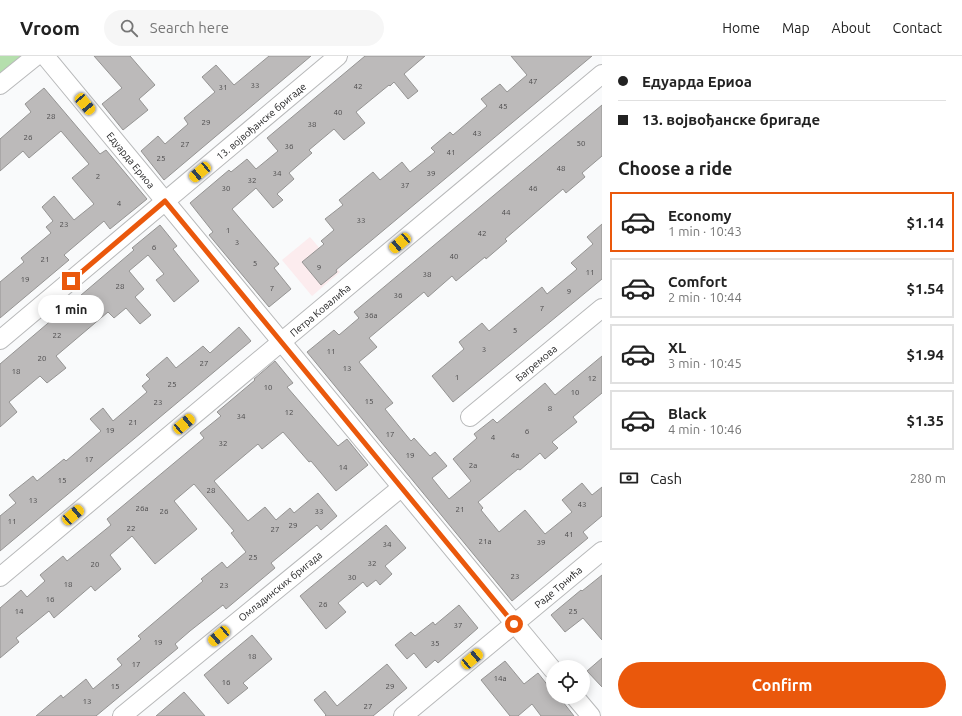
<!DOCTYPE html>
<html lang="en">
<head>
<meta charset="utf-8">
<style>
  :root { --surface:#fff; --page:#f6f6f6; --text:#222; --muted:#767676; --line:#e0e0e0; --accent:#ea580c }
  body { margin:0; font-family:Ubuntu,sans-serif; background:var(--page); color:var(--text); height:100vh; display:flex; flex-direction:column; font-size:15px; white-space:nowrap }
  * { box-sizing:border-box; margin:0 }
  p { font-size:13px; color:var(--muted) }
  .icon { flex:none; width:22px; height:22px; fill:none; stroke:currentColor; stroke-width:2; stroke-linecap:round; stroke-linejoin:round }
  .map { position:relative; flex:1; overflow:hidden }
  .panel { display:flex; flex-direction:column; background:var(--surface); width:360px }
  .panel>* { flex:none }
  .top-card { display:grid; align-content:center; height:88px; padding:0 16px; background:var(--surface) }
  .fabs { position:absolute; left:546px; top:604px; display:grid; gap:8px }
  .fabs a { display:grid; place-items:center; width:44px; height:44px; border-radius:50%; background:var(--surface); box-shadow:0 2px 10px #0003; font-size:20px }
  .end { position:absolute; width:18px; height:18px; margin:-9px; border:5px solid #ea580c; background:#fff; box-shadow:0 0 0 2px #fff }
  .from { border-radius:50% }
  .bubble { position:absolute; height:28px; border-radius:14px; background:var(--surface); box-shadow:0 2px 10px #0003; font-size:13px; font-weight:700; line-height:28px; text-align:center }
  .car { position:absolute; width:12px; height:24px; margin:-12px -6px; border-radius:5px; box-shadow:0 0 3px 1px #0007; background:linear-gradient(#f5c518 24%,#345 0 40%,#f5c518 0 76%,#345 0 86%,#f5c518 0) }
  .top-card b { display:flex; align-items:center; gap:14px; height:38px; font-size:15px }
  .top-card b+b { border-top:1px solid var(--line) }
  .top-card i { width:10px; height:10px; background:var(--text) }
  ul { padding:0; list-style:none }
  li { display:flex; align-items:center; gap:12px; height:60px; margin:0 8px 6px; padding:0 8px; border:2px solid var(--line); border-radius:0px }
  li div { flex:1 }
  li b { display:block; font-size:15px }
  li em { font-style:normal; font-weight:700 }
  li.selected { border-color:var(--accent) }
  li>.icon { width:36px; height:36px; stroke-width:1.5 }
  h2 { padding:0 16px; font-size:18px; line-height:48px }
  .pay { display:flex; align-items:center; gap:10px; height:44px; padding:0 16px; font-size:15px }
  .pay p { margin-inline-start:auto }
  .primary-button { display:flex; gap:8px; margin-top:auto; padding:8px 16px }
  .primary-button a { flex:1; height:46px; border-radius:24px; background:var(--accent); color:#fff; font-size:16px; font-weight:700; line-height:46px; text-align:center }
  header { display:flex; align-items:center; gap:24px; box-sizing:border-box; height:56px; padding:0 20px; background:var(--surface); border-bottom:1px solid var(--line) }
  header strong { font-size:19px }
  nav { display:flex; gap:22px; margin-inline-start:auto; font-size:14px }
  .search { width:280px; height:36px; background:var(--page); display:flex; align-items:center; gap:10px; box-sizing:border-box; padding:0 14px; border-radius:22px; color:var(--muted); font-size:15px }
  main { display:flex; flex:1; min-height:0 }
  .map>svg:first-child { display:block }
  .industrial { fill:#fcecee }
  .green { fill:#b5dfad }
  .building { fill:#bcbaba; stroke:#959493 }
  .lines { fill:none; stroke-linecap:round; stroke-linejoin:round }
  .minor-casing { stroke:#b8b9ba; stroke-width:20 }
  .minor { stroke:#fff; stroke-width:18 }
  .route { stroke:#ea580c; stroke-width:5 }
  .labels { text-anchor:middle; stroke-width:3; stroke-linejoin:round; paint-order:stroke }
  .number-label { font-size:8px; fill:#4c4b4c }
  .street-label { font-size:10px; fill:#262627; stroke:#fff }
</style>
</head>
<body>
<header>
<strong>Vroom</strong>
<div class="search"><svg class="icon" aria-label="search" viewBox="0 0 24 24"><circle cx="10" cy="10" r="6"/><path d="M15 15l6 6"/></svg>Search here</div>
<nav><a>Home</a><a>Map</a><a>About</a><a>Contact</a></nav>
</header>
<main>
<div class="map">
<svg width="602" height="660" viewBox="0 0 602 660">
  <rect width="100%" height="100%" fill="#f9fafb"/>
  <polygon class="industrial" points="310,181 340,216 312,240 282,204"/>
  <polygon class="green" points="0,0 21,0 0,17"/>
  <g class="building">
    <polygon points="94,0 130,0 155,29 139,43 148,54 123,74 102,48 122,32"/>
    <polygon points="269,0 311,0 164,124 141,95 158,80 165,88 188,68 184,62 215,36 202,21 216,9 234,29"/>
    <polygon points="365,0 425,0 404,18 418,35 408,43 394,26 390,30 389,29 356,56 365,67 344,84 334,73 309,94 312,97 289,117 294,123 277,138 283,144 273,152 256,132 232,153 279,208 274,212 291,233 269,251 209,179 213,176 190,147 229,114 231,116 247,103 256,113 278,95 267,82"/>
    <polygon points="511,0 592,0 336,214 337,216 321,229 302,206 324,188 321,185 334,174 325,163 343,149 339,144 373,116 380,124 402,106 410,116 435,96 431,92 450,76 453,79 487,50 481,43 500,28 507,36 527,19"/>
    <polygon points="44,32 100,98 106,94 147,143 110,173 104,165 64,199 69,204 0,262 0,226 24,206 21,202 51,177 46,171 53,165 42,151 54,140 74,164 94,148 72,122 89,108 61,75 29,102 23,95 0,115 0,83 31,56 25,48"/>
    <polygon points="602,49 602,100 582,117 585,121 566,137 563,133 505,183 507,185 486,203 485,201 456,225 452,220 428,241 424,236 369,282 377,291 359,306 393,347 385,353 411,385 414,382 430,400 435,396 447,410 432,422 449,443 471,425 453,403 477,382 474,378 493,363 497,367 545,327 555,339 602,300 602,337 573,361 577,366 552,386 558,392 545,403 540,397 520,414 518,413 478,446 483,452 481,454 499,476 525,454 545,478 572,456 562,444 582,427 592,439 602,431 602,460 583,476 588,482 512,545 307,296 334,274 339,279 359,262 354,256"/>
    <polygon points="602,168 602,223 453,346 432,320 464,293 459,286 482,267 489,275 542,231 547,238 577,213 571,207 593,188 587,181"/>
    <polygon points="160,169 177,190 173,193 199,225 174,246 156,224 164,218 148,199 129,215 144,233 135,241 151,259 140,268 126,252 114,262 108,256 56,300 66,312 47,327 40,320 9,346 17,356 0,371 0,308 134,194 132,192"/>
    <polygon points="239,271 251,285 0,495 0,460 16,447 9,439 33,420 37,425 64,403 66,405 101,375 90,363 103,352 113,365 147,336 142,330 150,323 146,319 167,301 176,312 203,290 210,297"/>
    <polygon points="275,305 293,327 287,331 338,390 347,383 368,409 336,435 311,405 309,406 283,376 262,393 258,388 214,425 248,465 265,451 276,464 290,452 294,457 318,437 337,460 321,474 317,469 271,507 275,512 226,553 223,549 190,575 175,588 178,592 96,660 36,660 61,639 63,642 86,623 93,633 122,609 117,603 141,583 138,580 203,525 201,523 222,506 227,512 246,496 231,477 234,475 194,428 174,445 197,473 155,508 132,480 110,499 121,513 95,535 91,530 54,562 49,555 16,582 19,586 0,602 0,552 21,534 27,541 45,525 40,519 63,500 67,505 111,469 107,463 204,382 200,377 221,360 217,356 255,324 254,323"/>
    <polygon points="386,469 406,492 385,510 392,518 380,529 376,524 367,531 363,526 338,547 346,556 326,573 300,540"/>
    <polygon points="602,519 602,584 583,562 565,576 551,559 581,534 582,535"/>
    <polygon points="459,549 478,572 438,607 435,604 426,612 414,597 407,603 395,589 411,576 415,580 433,566 435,569"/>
    <polygon points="252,579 272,603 243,627 248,632 228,648 204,619"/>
    <polygon points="602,602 602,631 587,615"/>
    <polygon points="505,605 524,628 538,617 553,636 553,641 559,641 574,660 541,660 532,648 518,660 510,660 481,624"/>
    <polygon points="387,608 407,632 373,660 325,660 326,659 314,644 325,635 337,650"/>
    <polygon points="184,636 205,660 156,660"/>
  </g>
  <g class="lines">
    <defs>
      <g id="minor">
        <polyline points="45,0 553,614"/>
        <polyline points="0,29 36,0"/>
        <polyline points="0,284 338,0"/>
        <polyline points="470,361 602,252"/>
        <polyline points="0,521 602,18"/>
        <polyline points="575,641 591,660"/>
        <polyline points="122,660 402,431"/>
        <polyline points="403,660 602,495"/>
      </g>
    </defs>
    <use href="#minor" class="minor-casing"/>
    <use href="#minor" class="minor"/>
  </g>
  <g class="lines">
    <polyline class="route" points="71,225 165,145 514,568"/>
  </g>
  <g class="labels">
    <g class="number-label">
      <text x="533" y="28">47</text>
      <text x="255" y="32">33</text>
      <text x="358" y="33">42</text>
      <text x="223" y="34">31</text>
      <text x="503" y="53">45</text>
      <text x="338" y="59">40</text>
      <text x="51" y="63">28</text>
      <text x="206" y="69">29</text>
      <text x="312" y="71">38</text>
      <text x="477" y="80">43</text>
      <text x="28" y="84">26</text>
      <text x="581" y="90">50</text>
      <text x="185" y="91">27</text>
      <text x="289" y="93">36</text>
      <text x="451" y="99">41</text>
      <text x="161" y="105">25</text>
      <text x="561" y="115">48</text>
      <text x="277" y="120">34</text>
      <text x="431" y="120">39</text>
      <text x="98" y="123">2</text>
      <text x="252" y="127">32</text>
      <text x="405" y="132">37</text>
      <text x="226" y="135">30</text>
      <text x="533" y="135">46</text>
      <text x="119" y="150">4</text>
      <text x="506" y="159">44</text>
      <text x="361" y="167">33</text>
      <text x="64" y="171">23</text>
      <text x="228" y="177">1</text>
      <text x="482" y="180">42</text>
      <text x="237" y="189">3</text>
      <text x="154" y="194">6</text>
      <text x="454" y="203">40</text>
      <text x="45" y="206">21</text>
      <text x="255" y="210">5</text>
      <text x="319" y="214">9</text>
      <text x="590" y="219">11</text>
      <text x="427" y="221">38</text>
      <text x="25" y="226">19</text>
      <text x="120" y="233">28</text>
      <text x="272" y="235">7</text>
      <text x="569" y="238">9</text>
      <text x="398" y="242">36</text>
      <text x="542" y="255">7</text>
      <text x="371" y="262">36a</text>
      <text x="515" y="277">5</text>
      <text x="57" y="282">22</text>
      <text x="484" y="296">3</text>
      <text x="331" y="298">11</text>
      <text x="42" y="305">20</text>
      <text x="204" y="310">27</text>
      <text x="347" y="315">13</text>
      <text x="16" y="318">18</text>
      <text x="457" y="324">1</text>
      <text x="592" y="325">12</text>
      <text x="172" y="331">25</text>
      <text x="268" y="334">10</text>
      <text x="575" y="339">10</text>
      <text x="369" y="348">15</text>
      <text x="158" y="349">23</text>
      <text x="550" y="355">8</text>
      <text x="289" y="359">12</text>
      <text x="241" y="363">34</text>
      <text x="133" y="369">21</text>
      <text x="110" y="377">19</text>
      <text x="527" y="378">6</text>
      <text x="390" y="381">17</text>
      <text x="493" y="384">4</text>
      <text x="223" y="390">32</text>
      <text x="410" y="402">19</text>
      <text x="515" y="402">4a</text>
      <text x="89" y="406">17</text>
      <text x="473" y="412">2a</text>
      <text x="343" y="414">14</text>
      <text x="62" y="427">15</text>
      <text x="211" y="437">28</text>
      <text x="33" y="447">13</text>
      <text x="582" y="451">43</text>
      <text x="142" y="455">26a</text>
      <text x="460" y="456">21</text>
      <text x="164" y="458">26</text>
      <text x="319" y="458">33</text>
      <text x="12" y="468">11</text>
      <text x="293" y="472">29</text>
      <text x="131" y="475">22</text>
      <text x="275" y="476">27</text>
      <text x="569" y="481">41</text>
      <text x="485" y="488">21a</text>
      <text x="541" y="489">39</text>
      <text x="387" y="491">34</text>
      <text x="253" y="504">25</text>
      <text x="372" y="510">32</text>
      <text x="95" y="511">20</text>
      <text x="515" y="523">23</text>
      <text x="352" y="524">30</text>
      <text x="68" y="531">18</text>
      <text x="224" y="532">23</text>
      <text x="50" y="546">16</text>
      <text x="323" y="551">26</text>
      <text x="19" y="558">14</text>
      <text x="573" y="558">25</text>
      <text x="458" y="572">37</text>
      <text x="158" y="589">19</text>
      <text x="435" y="590">35</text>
      <text x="252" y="603">18</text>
      <text x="136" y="611">17</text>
      <text x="500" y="625">14a</text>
      <text x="226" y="629">16</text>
      <text x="115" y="633">15</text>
      <text x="390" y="633">29</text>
      <text x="87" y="648">13</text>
      <text x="368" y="653">27</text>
    </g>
    <g class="street-label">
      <text transform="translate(261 65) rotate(-40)" y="4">13. војвођанске бригаде</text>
      <text transform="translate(131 104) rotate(51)" y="4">Едуарда Ериоа</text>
      <text transform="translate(320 254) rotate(-40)" y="4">Петра Ковалића</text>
      <text transform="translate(536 307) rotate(-40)" y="4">Багремова</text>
      <text transform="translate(280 530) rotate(-39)" y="4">Омладинских бригада</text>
      <text transform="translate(558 531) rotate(-40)" y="4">Раде Трнића</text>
    </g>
  </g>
</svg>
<div class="fabs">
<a><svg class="icon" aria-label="locate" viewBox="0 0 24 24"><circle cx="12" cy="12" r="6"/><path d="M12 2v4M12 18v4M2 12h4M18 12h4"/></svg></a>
</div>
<i class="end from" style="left:514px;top:568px"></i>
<i class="end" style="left:71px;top:225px"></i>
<div class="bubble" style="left:38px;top:239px;width:66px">1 min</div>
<i class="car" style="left:85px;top:48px;rotate:140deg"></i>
<i class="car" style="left:200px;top:116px;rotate:230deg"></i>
<i class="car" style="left:400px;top:187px;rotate:230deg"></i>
<i class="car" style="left:184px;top:368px;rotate:50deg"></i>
<i class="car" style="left:73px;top:459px;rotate:50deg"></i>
<i class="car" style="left:219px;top:580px;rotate:230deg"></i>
<i class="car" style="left:472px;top:603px;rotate:50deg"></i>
</div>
<section class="panel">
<div class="top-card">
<b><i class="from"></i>Едуарда Ериоа</b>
<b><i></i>13. војвођанске бригаде</b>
</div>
<h2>Choose a ride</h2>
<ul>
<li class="selected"><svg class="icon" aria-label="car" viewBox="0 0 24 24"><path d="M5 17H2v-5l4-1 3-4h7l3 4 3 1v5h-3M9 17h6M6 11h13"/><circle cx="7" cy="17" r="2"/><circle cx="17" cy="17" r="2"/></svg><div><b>Economy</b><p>1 min · 10:43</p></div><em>$1.14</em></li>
<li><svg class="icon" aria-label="car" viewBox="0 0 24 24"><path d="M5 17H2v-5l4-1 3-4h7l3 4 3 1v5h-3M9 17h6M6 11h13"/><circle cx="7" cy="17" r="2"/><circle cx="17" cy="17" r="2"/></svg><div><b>Comfort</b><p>2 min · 10:44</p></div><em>$1.54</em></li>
<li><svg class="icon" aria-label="car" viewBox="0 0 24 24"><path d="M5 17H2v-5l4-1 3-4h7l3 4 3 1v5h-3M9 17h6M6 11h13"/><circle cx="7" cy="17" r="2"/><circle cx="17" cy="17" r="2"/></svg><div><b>XL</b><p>3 min · 10:45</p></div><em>$1.94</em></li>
<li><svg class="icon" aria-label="car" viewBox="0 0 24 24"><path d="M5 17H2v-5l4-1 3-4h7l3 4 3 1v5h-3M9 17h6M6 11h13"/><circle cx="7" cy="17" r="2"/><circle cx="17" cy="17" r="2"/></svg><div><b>Black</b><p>4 min · 10:46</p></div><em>$1.35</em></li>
</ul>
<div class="pay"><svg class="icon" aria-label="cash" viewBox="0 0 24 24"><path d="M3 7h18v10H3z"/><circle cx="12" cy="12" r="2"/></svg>Cash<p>280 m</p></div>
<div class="primary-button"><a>Confirm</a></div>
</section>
</main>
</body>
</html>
